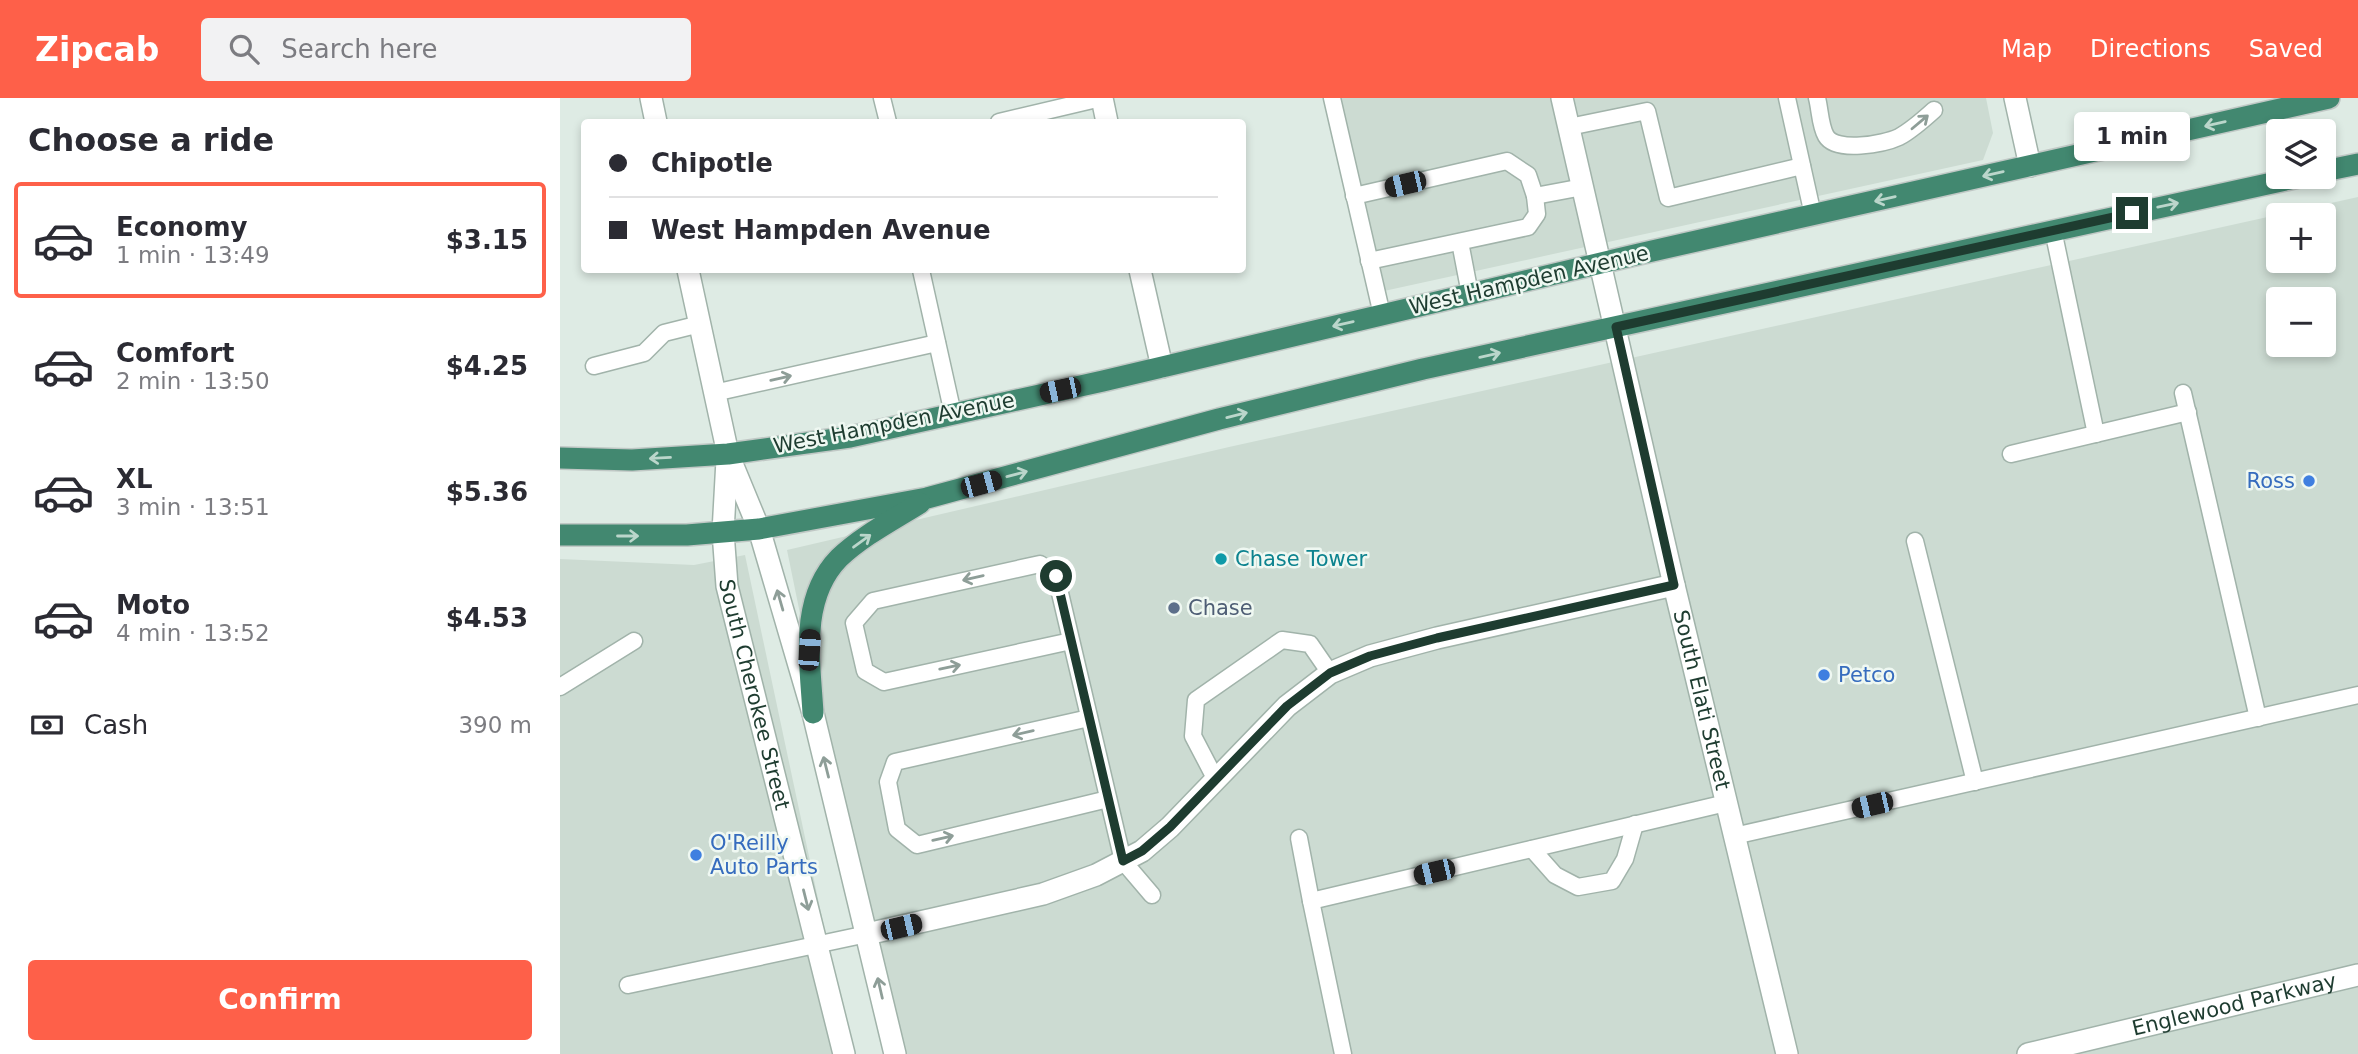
<!DOCTYPE html>
<html lang="en">
<head>
<meta charset="utf-8">
<style>
  :root { --surface:#fff; --page:#f2f2f3; --text:#2b2b33; --muted:#7c7c81; --line:#e1e1e2; --accent:#fe6049 }
  body { margin:0; font-family:"DejaVu Sans",sans-serif; background:var(--page); color:var(--text); height:100vh; display:flex; flex-direction:column; font-size:26px; white-space:nowrap }
  * { box-sizing:border-box; margin:0 }
  p { font-size:23px; color:var(--muted) }
  .icon { flex:none; width:38px; height:38px; fill:none; stroke:currentColor; stroke-width:2; stroke-linecap:round; stroke-linejoin:round }
  .map { position:relative; flex:1; overflow:hidden }
  .drawer { display:flex; flex-direction:column; background:var(--surface); width:560px }
  .drawer>* { flex:none }
  .hud { position:absolute; left:21px; top:21px; width:665px; height:154px; border-radius:7px; box-shadow:0 4px 10px #0003; display:grid; align-content:center; height:154px; padding:0 28px; background:var(--surface) }
  .controls { position:absolute; left:1706px; top:21px; display:grid; gap:14px }
  .controls a { display:grid; place-items:center; width:70px; height:70px; border-radius:7px; background:var(--surface); box-shadow:0 4px 10px #0003; font-size:35px }
  .end { position:absolute; width:32px; height:32px; margin:-16px; border:9px solid #1e3c30; background:#fff; box-shadow:0 0 0 4px #fff }
  .from { border-radius:50% }
  .bubble { position:absolute; height:49px; border-radius:7px; background:var(--surface); box-shadow:0 4px 10px #0003; font-size:23px; font-weight:700; line-height:49px; text-align:center }
  .car { position:absolute; width:21px; height:42px; margin:-21px -10px; border-radius:9px; box-shadow:0 0 5px 2px #0007; background:linear-gradient(#222 24%,#8ab4d8 0 40%,#222 0 76%,#8ab4d8 0 86%,#222 0) }
  .hud b { display:flex; align-items:center; gap:24px; height:66px; font-size:26px }
  .hud b+b { border-top:2px solid var(--line) }
  .hud i { width:18px; height:18px; background:var(--text) }
  ul { padding:0; list-style:none }
  li { display:flex; align-items:center; gap:21px; height:116px; margin:0 14px 10px; padding:0 14px; border:4px solid transparent; border-radius:7px }
  li div { flex:1 }
  li b { display:block; font-size:26px }
  li em { font-style:normal; font-weight:700 }
  li.selected { border-color:var(--accent) }
  li>.icon { width:63px; height:63px; stroke-width:1.5 }
  h2 { padding:0 28px; font-size:32px; line-height:84px }
  .pay { display:flex; align-items:center; gap:18px; height:77px; padding:0 28px; font-size:26px }
  .pay p { margin-inline-start:auto }
  .button { display:flex; gap:14px; margin-top:auto; padding:14px 28px }
  .button a { flex:1; height:80px; border-radius:7px; background:var(--accent); color:#fff; font-size:28px; font-weight:700; line-height:80px; text-align:center }
  header { display:flex; align-items:center; gap:42px; box-sizing:border-box; height:98px; padding:0 35px; background:var(--accent); color:#fff }
  header strong { font-size:33px }
  nav { display:flex; gap:38px; margin-inline-start:auto; font-size:24px }
  .search { width:490px; height:63px; background:var(--page); display:flex; align-items:center; gap:18px; box-sizing:border-box; padding:0 24px; border-radius:7px; color:var(--muted); font-size:26px }
  main { display:flex; flex:1; min-height:0 }
  .map>svg:first-child { display:block }
  .built { fill:#ccdbd2; fill-rule:evenodd }
  .lines { fill:none; stroke-linecap:round; stroke-linejoin:round }
  .service-casing { stroke:#a1b3aa; stroke-width:19 }
  .minor-casing { stroke:#a1b3aa; stroke-width:24 }
  .tertiary-casing { stroke:#a1b3aa; stroke-width:24 }
  .trunk-casing { stroke:#c0c8c5; stroke-width:24 }
  .service { stroke:#fff; stroke-width:16 }
  .minor { stroke:#fff; stroke-width:21 }
  .tertiary { stroke:#fff; stroke-width:21 }
  .trunk { stroke:#428870; stroke-width:21 }
  .oneway { stroke:#8e9e98 }
  .oneway2 { stroke:#bbd6cb }
  .route { stroke:#1e3c30; stroke-width:9 }
  .shop-dot { fill:#3f7fe0; stroke:#eff8f2; stroke-width:2.5 }
  .culture-dot { fill:#0f9aa8; stroke:#eff8f2; stroke-width:2.5 }
  .service-dot { fill:#5c6f8a; stroke:#eff8f2; stroke-width:2.5 }
  .labels { text-anchor:middle; stroke-width:5; stroke-linejoin:round; paint-order:stroke }
  .street-label { font-size:21px; fill:#1e3c30; stroke:#eff8f2 }
  .shop-label { font-size:21px; fill:#366cbe; stroke:#eff8f2; text-anchor:start }
  .culture-label { font-size:21px; fill:#0d838f; stroke:#eff8f2; text-anchor:start }
  .service-label { font-size:21px; fill:#4e5e75; stroke:#eff8f2; text-anchor:start }
</style>
</head>
<body>
<header>
<strong>Zipcab</strong>
<div class="search"><svg class="icon" aria-label="search" viewBox="0 0 24 24"><circle cx="10" cy="10" r="6"/><path d="M15 15l6 6"/></svg>Search here</div>
<nav><a>Map</a><a>Directions</a><a>Saved</a></nav>
</header>
<main>
<section class="drawer">
<h2>Choose a ride</h2>
<ul>
<li class="selected"><svg class="icon" aria-label="car" viewBox="0 0 24 24"><path d="M5 17H2v-5l4-1 3-4h7l3 4 3 1v5h-3M9 17h6M6 11h13"/><circle cx="7" cy="17" r="2"/><circle cx="17" cy="17" r="2"/></svg><div><b>Economy</b><p>1 min · 13:49</p></div><em>$3.15</em></li>
<li><svg class="icon" aria-label="car" viewBox="0 0 24 24"><path d="M5 17H2v-5l4-1 3-4h7l3 4 3 1v5h-3M9 17h6M6 11h13"/><circle cx="7" cy="17" r="2"/><circle cx="17" cy="17" r="2"/></svg><div><b>Comfort</b><p>2 min · 13:50</p></div><em>$4.25</em></li>
<li><svg class="icon" aria-label="car" viewBox="0 0 24 24"><path d="M5 17H2v-5l4-1 3-4h7l3 4 3 1v5h-3M9 17h6M6 11h13"/><circle cx="7" cy="17" r="2"/><circle cx="17" cy="17" r="2"/></svg><div><b>XL</b><p>3 min · 13:51</p></div><em>$5.36</em></li>
<li><svg class="icon" aria-label="car" viewBox="0 0 24 24"><path d="M5 17H2v-5l4-1 3-4h7l3 4 3 1v5h-3M9 17h6M6 11h13"/><circle cx="7" cy="17" r="2"/><circle cx="17" cy="17" r="2"/></svg><div><b>Moto</b><p>4 min · 13:52</p></div><em>$4.53</em></li>
</ul>
<div class="pay"><svg class="icon" aria-label="cash" viewBox="0 0 24 24"><path d="M3 7h18v10H3z"/><circle cx="12" cy="12" r="2"/></svg>Cash<p>390 m</p></div>
<div class="button"><a>Confirm</a></div>
</section>
<div class="map">
<svg width="1798" height="956" viewBox="0 0 1798 956">
  <rect width="100%" height="100%" fill="#deebe4"/>
  <g class="built">
    <polygon points="779,0 1426,0 1433,35 1423,62 824,193"/>
    <path d="M1798,99V956H330L227,452L669,349ZM1718,117H1764V163H1718ZM1718,201H1764V247H1718Z"/>
    <polygon points="185,457 291,956 0,956 0,461 134,467"/>
  </g>
  <g class="lines">
    <defs>
      <g id="service">
        <polyline points="322,0 328,24"/>
        <polyline points="772,0 822,217"/>
        <polyline points="1227,0 1253,117"/>
        <path d="M1257,0C1260,11 1260,28 1266,38C1276,55 1324,46 1339,39C1352,32 1363,22 1374,12"/>
        <polyline points="439,24 541,0"/>
        <polyline points="1009,29 1087,13 1108,100 1242,68"/>
        <polyline points="794,98 947,63 968,77 975,98 1023,89"/>
        <polyline points="1493,132 1536,336"/>
        <polyline points="900,144 910,196"/>
        <polyline points="809,163 968,129 977,116 975,98"/>
        <polyline points="361,172 393,316"/>
        <polyline points="34,268 84,255 104,235 140,226"/>
        <polyline points="154,295 377,245"/>
        <polyline points="1623,295 1698,620"/>
        <polyline points="1451,356 1628,314"/>
        <polyline points="1355,443 1415,684"/>
        <polyline points="511,543 324,584 305,573 294,525 313,503 480,466 496,478 563,763 592,797"/>
        <polyline points="0,589 74,543"/>
        <polyline points="529,620 335,664 328,684 337,731 357,747 548,701"/>
        <polyline points="656,682 633,638 636,602 722,542 750,546 770,575"/>
        <polyline points="1174,738 1798,597"/>
        <polyline points="739,740 751,803"/>
        <polyline points="972,751 995,777 1018,789 1052,783 1065,761 1075,726"/>
        <polyline points="68,887 307,836"/>
        <polyline points="783,956 751,803 1166,705"/>
      </g>
      <g id="minor">
        <polyline points="91,0 96,24"/>
        <polyline points="542,0 547,24"/>
        <polyline points="1455,0 1470,68"/>
        <polyline points="128,172 168,356 199,431 253,615 335,956"/>
        <polyline points="580,172 602,269"/>
        <path id="s1" d="M167,362L163,434L167,488L284,956"/>
        <polyline points="307,836 483,796 536,777 582,753 610,729 727,608 770,575 810,558 877,540 1114,487"/>
        <path id="s2" d="M1468,956L1798,877"/>
      </g>
      <g id="tertiary">
        <path id="s3" d="M1002,0L1114,487L1227,956"/>
      </g>
      <g id="trunk">
        <polyline points="1764,73 1798,66"/>
        <polyline points="0,360 72,362 168,356 290,339 543,283 1079,156 1769,0"/>
        <polyline points="0,437 127,437 199,431 367,400 659,321 863,271 1739,79"/>
        <path d="M253,615C250,563 239,501 279,460C302,438 333,422 360,405"/>
      </g>
    </defs>
    <use href="#service" class="service-casing"/>
    <use href="#minor" class="minor-casing"/>
    <use href="#tertiary" class="tertiary-casing"/>
    <use href="#trunk" class="trunk-casing"/>
    <use href="#service" class="service"/>
    <use href="#minor" class="minor"/>
    <use href="#tertiary" class="tertiary"/>
    <use href="#trunk" class="trunk"/>
  </g>
  <defs><path id="oneway-shaft" d="M-6 0H5M1.5-3L5.5 0L1.5 3" fill="none" stroke-width="1.6" stroke-linecap="round" stroke-linejoin="round" transform="scale(1.75)"/></defs>
  <g class="oneway">
    <use href="#oneway-shaft" transform="translate(1360 24) rotate(-40)"/>
    <use href="#oneway-shaft" transform="translate(221 280) rotate(-13)"/>
    <use href="#oneway-shaft" transform="translate(413 480) rotate(167)"/>
    <use href="#oneway-shaft" transform="translate(220 502) rotate(-106)"/>
    <use href="#oneway-shaft" transform="translate(390 569) rotate(-12)"/>
    <use href="#oneway-shaft" transform="translate(463 635) rotate(167)"/>
    <use href="#oneway-shaft" transform="translate(266 669) rotate(-104)"/>
    <use href="#oneway-shaft" transform="translate(383 740) rotate(-13)"/>
    <use href="#oneway-shaft" transform="translate(246 802) rotate(76)"/>
    <use href="#oneway-shaft" transform="translate(320 890) rotate(-103)"/>
  </g>
  <g class="oneway2">
    <use href="#oneway-shaft" transform="translate(1655 26) rotate(167)"/>
    <use href="#oneway-shaft" transform="translate(1433 76) rotate(167)"/>
    <use href="#oneway-shaft" transform="translate(1325 101) rotate(167)"/>
    <use href="#oneway-shaft" transform="translate(1608 107) rotate(-12)"/>
    <use href="#oneway-shaft" transform="translate(783 226) rotate(167)"/>
    <use href="#oneway-shaft" transform="translate(930 257) rotate(-13)"/>
    <use href="#oneway-shaft" transform="translate(677 317) rotate(-14)"/>
    <use href="#oneway-shaft" transform="translate(100 360) rotate(177)"/>
    <use href="#oneway-shaft" transform="translate(457 376) rotate(-15)"/>
    <use href="#oneway-shaft" transform="translate(68 438)"/>
    <use href="#oneway-shaft" transform="translate(302 443) rotate(-36)"/>
  </g>
  <g class="lines">
    <polyline class="route" points="496,478 563,763 582,753 610,729 727,608 770,575 810,558 877,540 1114,487 1056,229 1572,115"/>
  </g>
  <g class="shop-dot">
    <circle cx="1749" cy="383" r="7"/>
    <circle cx="1264" cy="577" r="7"/>
    <circle cx="136" cy="757" r="7"/>
  </g>
  <circle class="culture-dot" cx="661" cy="461" r="7"/>
  <circle class="service-dot" cx="614" cy="510" r="7"/>
  <g class="labels">
    <g class="street-label">
      <text transform="translate(969 182) rotate(-13)" y="7">West Hampden Avenue</text>
      <text transform="translate(334 325) rotate(-11)" y="7">West Hampden Avenue</text>
      <text dy="7" stroke="none"><textPath href="#s1" startOffset="238">South Cherokee Street</textPath></text>
      <text dy="7" stroke="none"><textPath href="#s3" startOffset="618">South Elati Street</textPath></text>
      <text dy="7" stroke="none"><textPath href="#s2" startOffset="212">Englewood Parkway</textPath></text>
    </g>
    <g class="shop-label">
      <text x="1735" y="390" text-anchor="end">Ross</text>
      <text x="1278" y="584">Petco</text>
      <text x="150" y="752">O'Reilly<tspan x="150" dy="24">Auto Parts</tspan></text>
    </g>
    <g class="culture-label">
      <text x="675" y="468">Chase Tower</text>
    </g>
    <g class="service-label">
      <text x="628" y="517">Chase</text>
    </g>
  </g>
</svg>
<div class="controls">
<a><svg class="icon" aria-label="layers" viewBox="0 0 24 24"><path d="M12 4l9 5-9 5-9-5zM3 14l9 5 9-5"/></svg></a>
<a>+</a>
<a>−</a>
</div>
<i class="end from" style="left:496px;top:478px"></i>
<i class="end" style="left:1572px;top:115px"></i>
<div class="bubble" style="left:1514px;top:14px;width:116px">1 min</div>
<i class="car" style="left:845px;top:86px;rotate:257deg"></i>
<i class="car" style="left:500px;top:292px;rotate:258deg"></i>
<i class="car" style="left:421px;top:386px;rotate:75deg"></i>
<i class="car" style="left:249px;top:552px;rotate:4deg"></i>
<i class="car" style="left:1312px;top:707px;rotate:257deg"></i>
<i class="car" style="left:874px;top:774px;rotate:257deg"></i>
<i class="car" style="left:341px;top:829px;rotate:77deg"></i>
<div class="hud">
<b><i class="from"></i>Chipotle</b>
<b><i></i>West Hampden Avenue</b>
</div>
</div>
</main>
</body>
</html>
